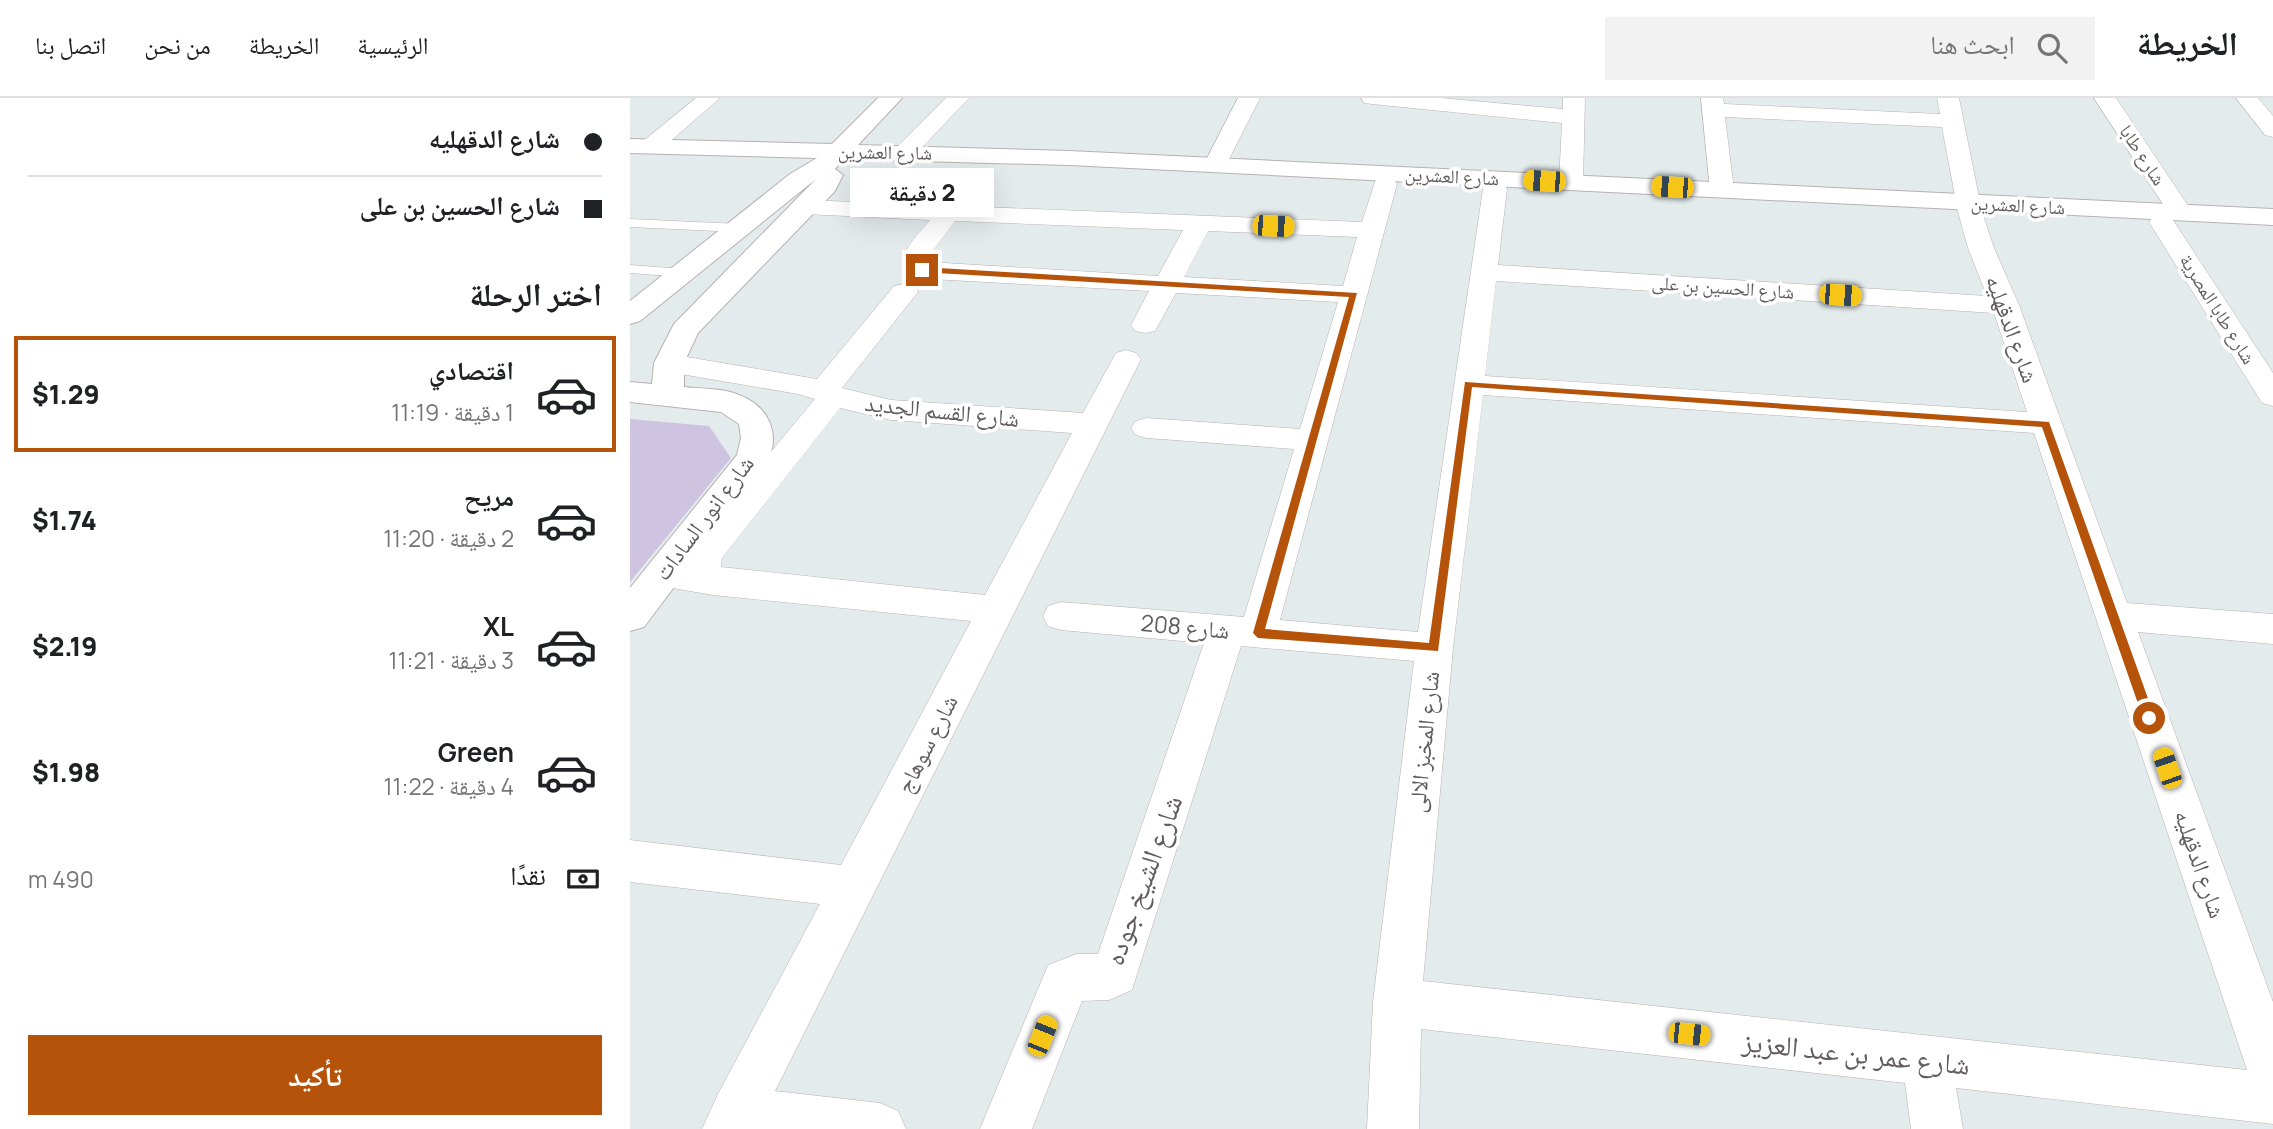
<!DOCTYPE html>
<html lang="ar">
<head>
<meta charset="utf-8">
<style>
  :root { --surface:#fff; --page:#f2f2f2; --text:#202124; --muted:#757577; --line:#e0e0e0; --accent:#b45309 }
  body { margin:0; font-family:Manrope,"Noto Naskh Arabic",sans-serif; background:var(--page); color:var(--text); direction:rtl; height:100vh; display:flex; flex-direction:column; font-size:26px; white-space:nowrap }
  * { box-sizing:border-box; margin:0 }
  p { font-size:23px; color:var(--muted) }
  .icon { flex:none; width:38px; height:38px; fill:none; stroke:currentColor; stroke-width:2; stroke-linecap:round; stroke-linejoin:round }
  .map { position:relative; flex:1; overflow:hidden; direction:ltr }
  .sheet { display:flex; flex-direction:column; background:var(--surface); width:630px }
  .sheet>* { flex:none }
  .banner { display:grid; align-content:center; height:154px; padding:0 28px; background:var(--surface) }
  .end { position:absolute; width:32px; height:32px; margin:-16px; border:9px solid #b45309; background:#fff; box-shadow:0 0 0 4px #fff }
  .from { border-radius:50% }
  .bubble { position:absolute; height:49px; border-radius:0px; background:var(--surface); box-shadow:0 7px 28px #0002; font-size:23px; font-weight:800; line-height:49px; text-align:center; direction:rtl }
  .car { position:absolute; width:21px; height:42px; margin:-21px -10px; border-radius:9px; box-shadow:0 0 5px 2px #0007; background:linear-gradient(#f5c518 24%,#345 0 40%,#f5c518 0 76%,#345 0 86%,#f5c518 0) }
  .banner b { display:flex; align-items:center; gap:24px; height:66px; font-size:26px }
  .banner b+b { border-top:2px solid var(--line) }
  .banner i { width:18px; height:18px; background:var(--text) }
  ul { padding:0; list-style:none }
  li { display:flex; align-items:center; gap:21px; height:116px; margin:0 14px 10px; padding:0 14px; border:4px solid transparent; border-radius:0px }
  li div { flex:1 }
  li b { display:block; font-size:26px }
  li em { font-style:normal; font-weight:800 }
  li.active { border-color:var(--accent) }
  li>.icon { width:63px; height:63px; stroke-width:1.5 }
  h2 { padding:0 28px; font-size:32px; line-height:84px }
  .pay { display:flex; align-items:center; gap:18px; height:77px; padding:0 28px; font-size:26px }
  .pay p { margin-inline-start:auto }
  .cta { display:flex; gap:14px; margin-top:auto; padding:14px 28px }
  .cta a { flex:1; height:80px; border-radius:0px; background:var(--accent); color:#fff; font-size:28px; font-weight:800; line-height:80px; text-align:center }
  header { display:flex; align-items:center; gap:42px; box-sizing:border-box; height:98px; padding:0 35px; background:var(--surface); border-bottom:2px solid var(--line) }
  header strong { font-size:33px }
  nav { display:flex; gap:38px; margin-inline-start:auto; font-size:24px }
  .search { width:490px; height:63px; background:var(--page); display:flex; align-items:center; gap:18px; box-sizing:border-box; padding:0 24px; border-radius:0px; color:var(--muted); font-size:26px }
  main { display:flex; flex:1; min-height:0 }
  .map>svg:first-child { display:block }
  .green { fill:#cec4e1 }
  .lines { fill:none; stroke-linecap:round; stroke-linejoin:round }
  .service-casing { stroke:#b7b1b2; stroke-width:1 }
  .minor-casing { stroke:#b7b1b2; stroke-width:1 }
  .tertiary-casing { stroke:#b7b1b2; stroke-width:2 }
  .service { fill:#fff; fill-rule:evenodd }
  .minor { fill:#fff; fill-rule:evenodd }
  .tertiary { fill:#fff; fill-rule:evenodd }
  .route { fill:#b45309 }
  .labels { text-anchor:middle; stroke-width:7; stroke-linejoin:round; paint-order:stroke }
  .far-street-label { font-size:19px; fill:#625c5d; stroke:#fff }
  .street-label { font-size:23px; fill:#625c5d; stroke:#fff }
  .near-street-label { font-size:28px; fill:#625c5d; stroke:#fff }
</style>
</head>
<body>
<header>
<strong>الخريطة</strong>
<div class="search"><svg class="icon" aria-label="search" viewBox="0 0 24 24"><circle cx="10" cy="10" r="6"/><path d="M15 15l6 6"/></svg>ابحث هنا</div>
<nav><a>الرئيسية</a><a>الخريطة</a><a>من نحن</a><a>اتصل بنا</a></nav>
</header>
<main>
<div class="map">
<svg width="1643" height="1031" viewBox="0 0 1643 1031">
  <rect width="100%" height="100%" fill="#e4ebec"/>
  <polygon class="green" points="0,321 79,328 101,360 0,484"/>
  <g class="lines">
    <defs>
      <g id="service">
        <polygon points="0,121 109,126 115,130 109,134 0,129"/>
        <polygon points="0,167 53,171 59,175 53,179 0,175"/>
      </g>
      <g id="minor">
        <polygon points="66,0 90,0 28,54 12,54 8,49 12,44"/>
        <polygon points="316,0 339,0 282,60 266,60 262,55 266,50"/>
        <polygon points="608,0 630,0 594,71 578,71 574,66"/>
        <polygon points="731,0 811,0 933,11 933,0 955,0 953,84 949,89 941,91 933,89 929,84 932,25 742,6 734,5"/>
        <path d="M1071,0H1093L1094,6L1310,16L1307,0H1329L1352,114L1364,150L1389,207L1497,505L1643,516V546L1508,534L1643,904V1026L1326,990L1333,1031H1281L1275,985L791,931L789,1031H737L743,904L784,563L611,548L502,892L479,902L452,903L402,1031H350L418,867L447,856H468L574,545L431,532L418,528L413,518L418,508L431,504L614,519L664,351L517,340L506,337L501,330L506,323L517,320L670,331L708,204L546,195L525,233L515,235L505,233L501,227L519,193L301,181L276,175C264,157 290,135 300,122L175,116L166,114L163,109L166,104L175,102L732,124L746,81L755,79L764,81L767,86L650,522L788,534L853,91L856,86L865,84L874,86L877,91L868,167L1357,198L1338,150L1328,114L1312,29L1095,19L1104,92L1101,97L1092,99L1083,97L1080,92ZM325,123L553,132L528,178L298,164V159ZM578,133L727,139L713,188L554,179ZM866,183L1364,215L1397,314L855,278ZM853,297L1404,335L1617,972L793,883L823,550Z"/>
        <polygon points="1464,0 1486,0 1563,115 1560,120 1551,122 1542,120"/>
        <polygon points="1606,0 1628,0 1643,18 1643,39 1635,37"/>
        <polygon points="1532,116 1541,119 1643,275 1643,308 1632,305 1519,124 1523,119"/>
        <path d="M274,186L284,188L288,194L212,290L261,302L453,315L486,255L496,252L506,255L511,261L145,993L250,1005L268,1013L276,1031H72L88,996L190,806L0,784V742L211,767L341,523L83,497L19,486L14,477L19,468L32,464L56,466L64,446L185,301L168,296L39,274L29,271L24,265L29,259L39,256L187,281L264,188ZM210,310L261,322L442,335L355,497L91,469L92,460Z"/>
      </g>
      <path id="tertiary" d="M248,0H272L228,47L439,53L1643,111V127L439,67L214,61L205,71L213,77L205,93L68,235L54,265V289C72,291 93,290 109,297C141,309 152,340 135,368L14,529L0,533V490L107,357L111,340L109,326L91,314L0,304V284L22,286L24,265L44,226L186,81L10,223L0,226V203L160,76L187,60L0,55V41L202,46Z"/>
    </defs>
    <use href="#service" class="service-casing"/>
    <use href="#minor" class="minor-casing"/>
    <use href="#tertiary" class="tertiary-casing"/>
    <use href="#service" class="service"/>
    <use href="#minor" class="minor"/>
    <use href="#tertiary" class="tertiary"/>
  </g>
  <polygon class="route" points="292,169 727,195 635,531 799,545 835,284 1419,324 1525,620 1519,625 1513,620 1412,329 842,289 808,553 628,540 623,535 719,199 289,174"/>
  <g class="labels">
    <g class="far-street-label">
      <text transform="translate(255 54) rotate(1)" y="7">شارع العشرين</text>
      <text transform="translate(1513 57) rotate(57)" y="7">شارع طابا</text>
      <text transform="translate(822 78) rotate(3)" y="7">شارع العشرين</text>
      <text transform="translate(1388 107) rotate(3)" y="7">شارع العشرين</text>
      <text transform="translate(1093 189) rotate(4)" y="7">شارع الحسين بن على</text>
      <text transform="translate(1588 211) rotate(58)" y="7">شارع طابا المصرية</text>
    </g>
    <g class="street-label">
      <text transform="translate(1382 231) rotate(70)" y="8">شارع الدقهليه</text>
      <text transform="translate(312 313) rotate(6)" y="8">شارع القسم الجديد</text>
      <text transform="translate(74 420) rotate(-53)" y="8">شارع انور السادات</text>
      <text transform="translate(555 529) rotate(5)" y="8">شارع 208</text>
      <text transform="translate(794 644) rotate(-84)" y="8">شارع المخبز الالى</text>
      <text transform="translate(297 646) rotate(-63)" y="8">شارع سوهاج</text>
      <text transform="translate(1570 766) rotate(71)" y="8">شارع الدقهليه</text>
    </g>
    <g class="near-street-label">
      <text transform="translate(513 782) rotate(-70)" y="10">شارع الشيخ جوده</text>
      <text transform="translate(1226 955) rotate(6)" y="10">شارع عمر بن عبد العزيز</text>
    </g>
  </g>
</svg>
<i class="end from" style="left:1519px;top:620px"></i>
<i class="end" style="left:292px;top:172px"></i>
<div class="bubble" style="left:220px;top:70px;width:144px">2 دقيقة</div>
<i class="car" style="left:914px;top:83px;rotate:273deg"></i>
<i class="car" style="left:1042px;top:89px;rotate:273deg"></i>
<i class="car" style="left:643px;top:128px;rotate:92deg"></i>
<i class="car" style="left:1210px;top:197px;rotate:94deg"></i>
<i class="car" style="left:1537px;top:670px;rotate:341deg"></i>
<i class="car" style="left:1059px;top:936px;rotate:96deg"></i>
<i class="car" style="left:412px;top:938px;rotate:22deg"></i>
</div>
<section class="sheet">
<div class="banner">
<b><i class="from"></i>شارع الدقهليه</b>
<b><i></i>شارع الحسين بن على</b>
</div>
<h2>اختر الرحلة</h2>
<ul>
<li class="active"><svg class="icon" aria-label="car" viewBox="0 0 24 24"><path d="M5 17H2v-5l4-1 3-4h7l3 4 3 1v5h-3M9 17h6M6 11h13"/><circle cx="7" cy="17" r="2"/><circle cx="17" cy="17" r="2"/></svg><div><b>اقتصادي</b><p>1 دقيقة · 11:19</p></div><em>$1.29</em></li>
<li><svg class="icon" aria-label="car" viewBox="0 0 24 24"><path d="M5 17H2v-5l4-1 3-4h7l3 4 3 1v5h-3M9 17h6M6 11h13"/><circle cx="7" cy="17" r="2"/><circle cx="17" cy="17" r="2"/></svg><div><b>مريح</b><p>2 دقيقة · 11:20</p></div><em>$1.74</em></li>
<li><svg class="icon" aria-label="car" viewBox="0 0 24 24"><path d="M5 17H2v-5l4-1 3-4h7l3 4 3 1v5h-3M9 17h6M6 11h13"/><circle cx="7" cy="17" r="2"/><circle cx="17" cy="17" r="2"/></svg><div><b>XL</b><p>3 دقيقة · 11:21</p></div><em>$2.19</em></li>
<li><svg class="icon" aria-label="car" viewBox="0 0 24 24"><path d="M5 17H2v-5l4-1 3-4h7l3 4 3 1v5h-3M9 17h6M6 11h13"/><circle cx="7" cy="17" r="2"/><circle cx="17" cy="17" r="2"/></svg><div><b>Green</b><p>4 دقيقة · 11:22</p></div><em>$1.98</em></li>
</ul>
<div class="pay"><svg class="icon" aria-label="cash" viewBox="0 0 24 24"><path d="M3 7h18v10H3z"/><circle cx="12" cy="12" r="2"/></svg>نقدًا<p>490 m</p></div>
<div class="cta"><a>تأكيد</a></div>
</section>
</main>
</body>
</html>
